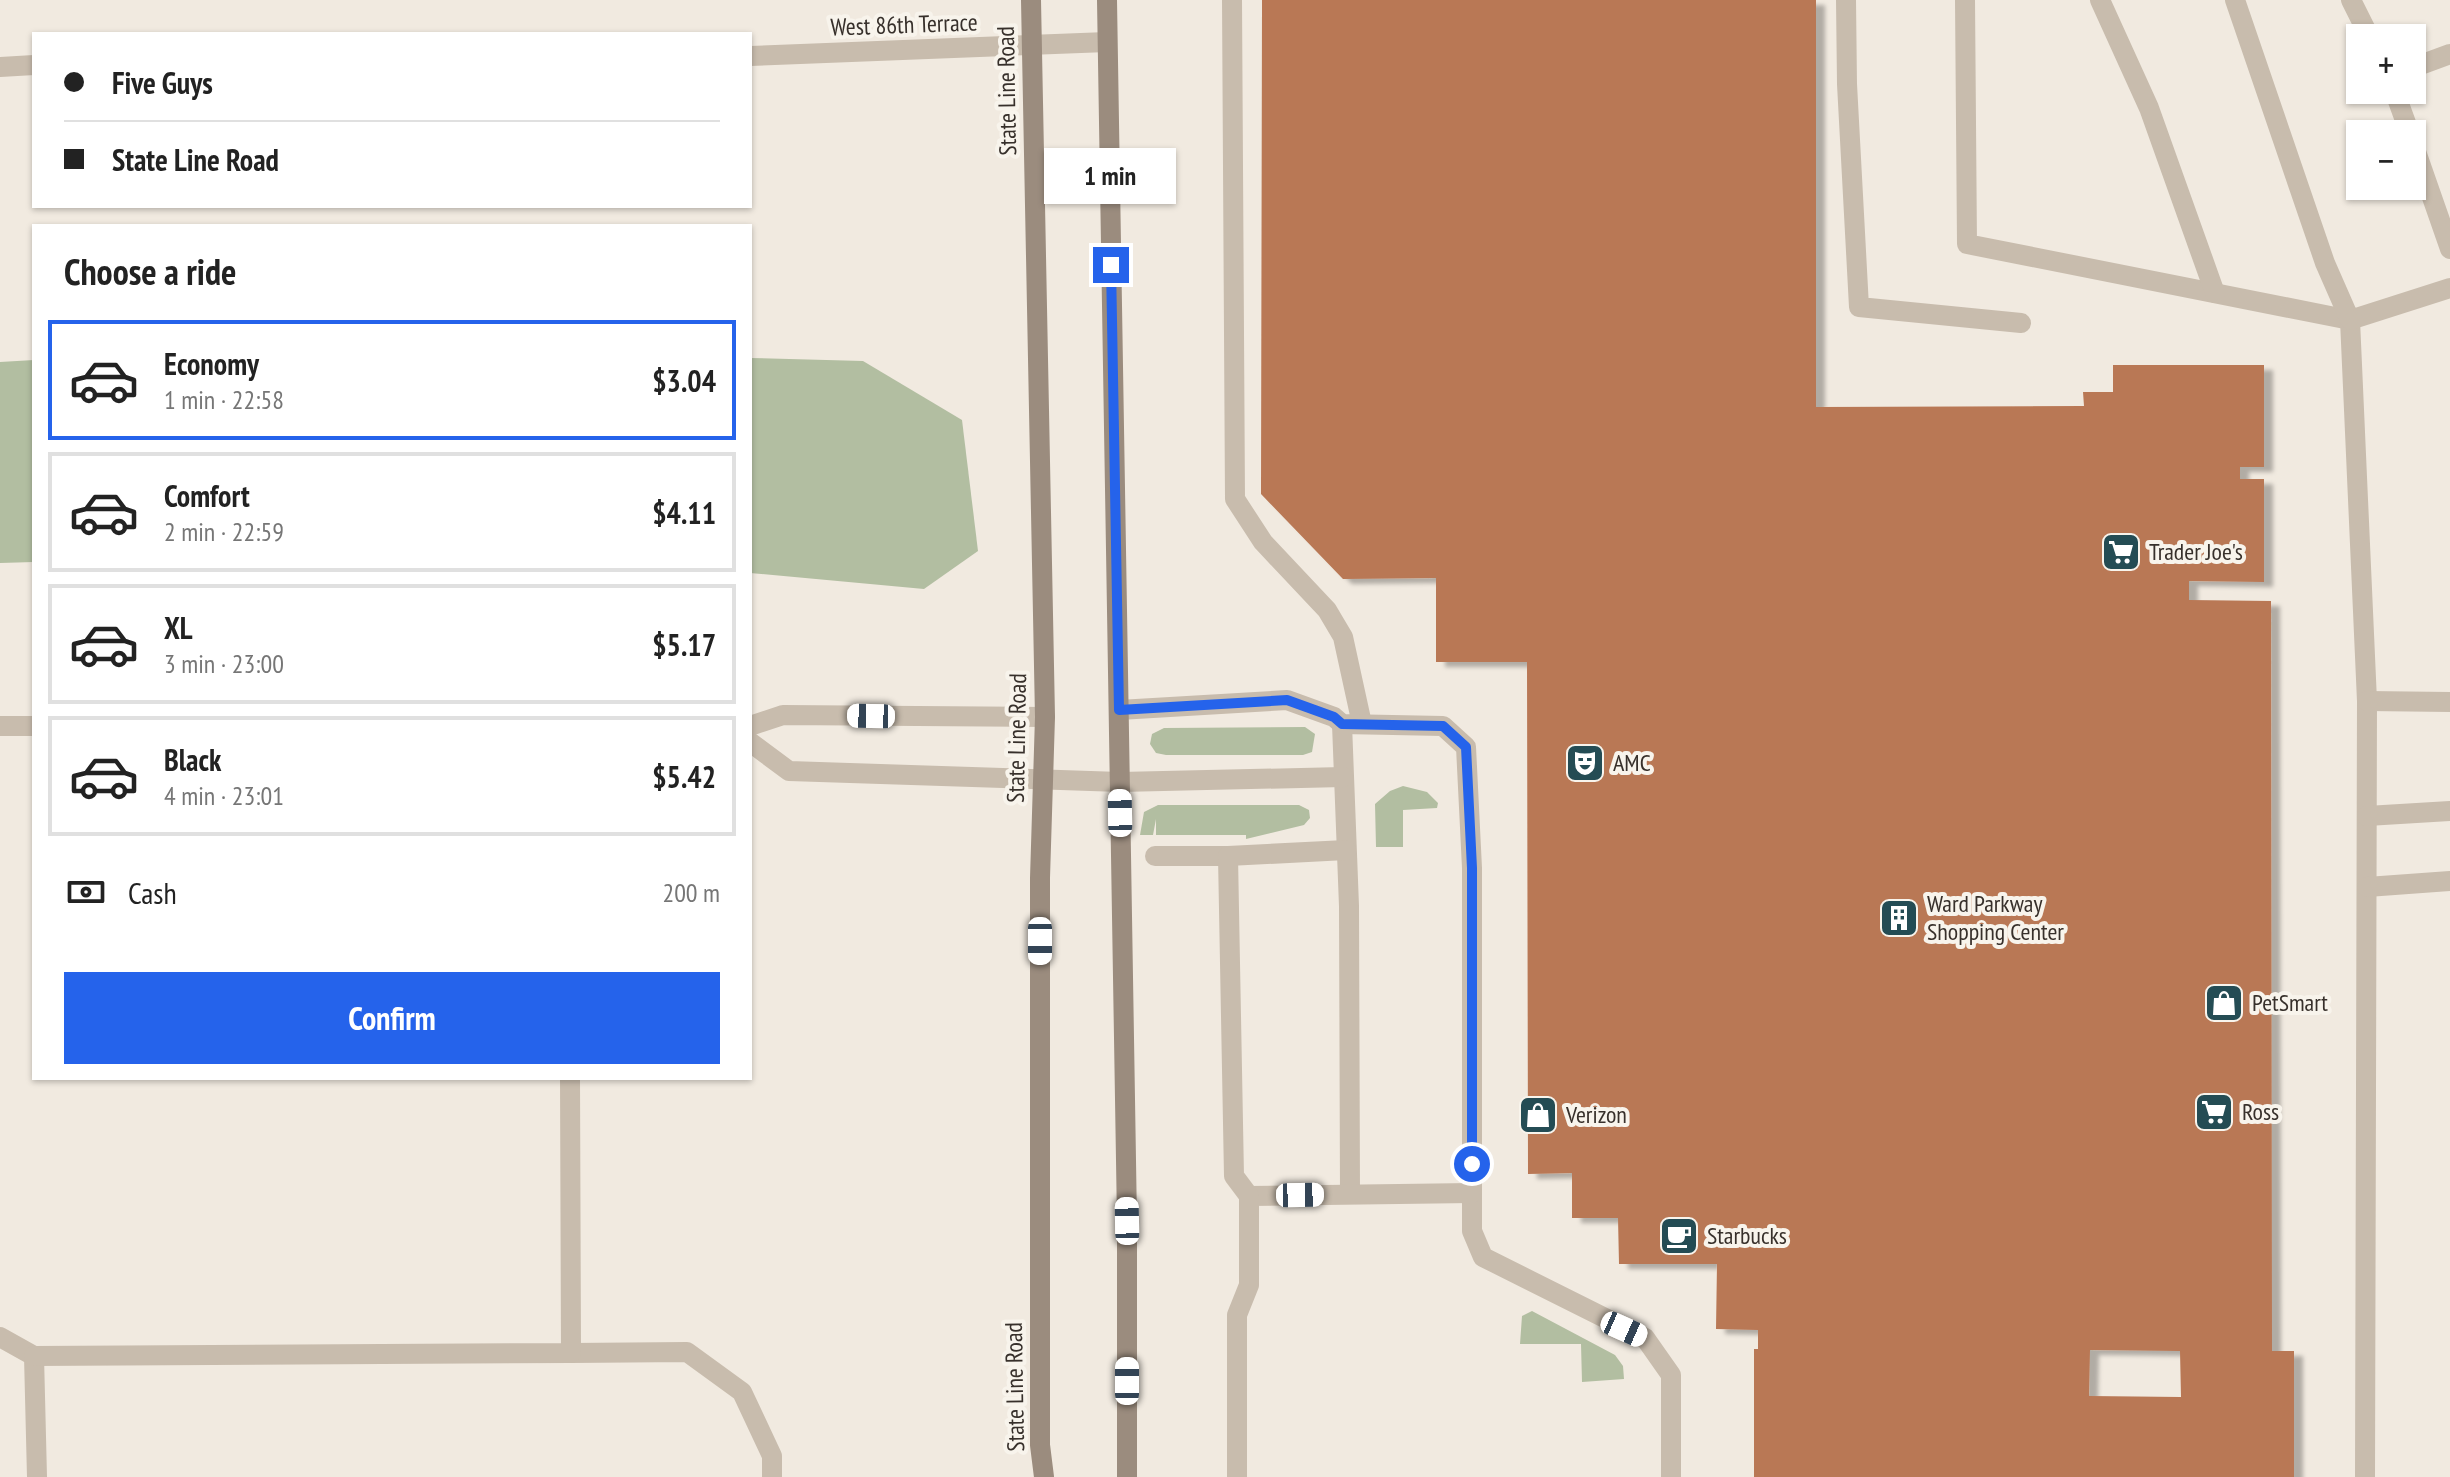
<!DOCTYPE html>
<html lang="en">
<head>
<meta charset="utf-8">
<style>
  :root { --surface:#fff; --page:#f2f2f2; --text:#222; --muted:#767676; --line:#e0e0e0; --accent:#2563eb }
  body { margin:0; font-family:"PT Sans Narrow",sans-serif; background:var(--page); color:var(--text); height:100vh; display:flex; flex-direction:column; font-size:30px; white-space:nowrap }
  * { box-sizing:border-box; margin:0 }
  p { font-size:26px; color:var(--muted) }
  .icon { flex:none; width:44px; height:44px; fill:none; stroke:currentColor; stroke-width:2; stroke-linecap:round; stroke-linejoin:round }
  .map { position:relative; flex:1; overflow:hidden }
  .panel { position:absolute; left:32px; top:224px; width:720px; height:856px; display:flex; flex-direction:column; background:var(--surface); border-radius:0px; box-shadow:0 2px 6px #0004 }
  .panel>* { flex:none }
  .top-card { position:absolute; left:32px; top:32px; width:720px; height:176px; border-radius:0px; box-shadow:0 2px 6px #0004; display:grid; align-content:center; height:176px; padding:0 32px; background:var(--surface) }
  .buttons { position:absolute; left:2346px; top:24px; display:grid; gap:16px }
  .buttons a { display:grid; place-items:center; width:80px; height:80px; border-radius:0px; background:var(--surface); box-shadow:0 2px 6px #0004; font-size:40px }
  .end { position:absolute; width:36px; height:36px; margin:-18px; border:10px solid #2563eb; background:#fff; box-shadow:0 0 0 4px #fff }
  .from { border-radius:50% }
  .bubble { position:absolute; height:56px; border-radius:0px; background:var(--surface); box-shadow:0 2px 6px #0004; font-size:26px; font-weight:800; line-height:56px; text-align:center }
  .car { position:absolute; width:24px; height:48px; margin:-24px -12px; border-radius:10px; box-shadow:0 0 6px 2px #0007; background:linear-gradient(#fff 24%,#345 0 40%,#fff 0 76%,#345 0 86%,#fff 0) }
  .top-card b { display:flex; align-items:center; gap:28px; height:76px; font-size:30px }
  .top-card b+b { border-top:2px solid var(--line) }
  .top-card i { width:20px; height:20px; background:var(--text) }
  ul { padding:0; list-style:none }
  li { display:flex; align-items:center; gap:24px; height:120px; margin:0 16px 12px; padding:0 16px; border:4px solid var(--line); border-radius:0px }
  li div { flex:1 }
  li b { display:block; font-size:30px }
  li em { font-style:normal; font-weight:800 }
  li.on { border-color:var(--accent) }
  li>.icon { width:72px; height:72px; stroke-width:1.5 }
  h2 { padding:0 32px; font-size:36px; line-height:96px }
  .pay { display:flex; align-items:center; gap:20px; height:88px; padding:0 32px; font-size:30px }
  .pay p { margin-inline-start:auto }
  .cta { display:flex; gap:16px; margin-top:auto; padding:16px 32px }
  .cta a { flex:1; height:92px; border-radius:0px; background:var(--accent); color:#fff; font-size:32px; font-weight:800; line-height:92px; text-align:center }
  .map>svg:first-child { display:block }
  .green { fill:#b2bea1 }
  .building { fill:#b97855; fill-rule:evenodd; filter:url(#shadow) }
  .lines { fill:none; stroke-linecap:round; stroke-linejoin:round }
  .lane { stroke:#c8bcad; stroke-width:20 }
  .street { stroke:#c8bcad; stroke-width:20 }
  .secondary { stroke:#9b8c7e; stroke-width:20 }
  .route { stroke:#2563eb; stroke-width:10 }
  .labels { text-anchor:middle; stroke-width:8; stroke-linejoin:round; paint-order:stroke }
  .street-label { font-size:24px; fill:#37302b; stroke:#f8f4ec }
  .poi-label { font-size:24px; fill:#37302b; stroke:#f8f4ec; text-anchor:start }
</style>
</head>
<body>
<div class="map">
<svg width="2450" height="1477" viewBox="0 0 2450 1477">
  <defs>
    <filter id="shadow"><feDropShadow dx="9" dy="5" stdDeviation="2" flood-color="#0004"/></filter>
  </defs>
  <rect width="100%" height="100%" fill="#f1eae0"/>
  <g class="green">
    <polygon points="750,358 863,361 962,420 978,551 924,589 750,573"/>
    <polygon points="34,360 34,562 0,563 0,362"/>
    <polygon points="1305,727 1315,734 1312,752 1303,755 1166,755 1156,753 1150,744 1152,734 1164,728"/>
    <polygon points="1403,786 1427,792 1438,803 1437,808 1403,810 1403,847 1376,847 1375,804 1390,791"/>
    <polygon points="1158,805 1299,805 1309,810 1310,818 1304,825 1246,839 1246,835 1156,835 1156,819 1153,835 1140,835 1144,812"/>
    <polygon points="1532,1311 1615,1355 1623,1366 1624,1379 1582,1382 1581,1344 1520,1344 1522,1316"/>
  </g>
  <path class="building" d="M1262,0H1816V407L2084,406L2083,392H2113V365H2264V467H2240V479H2264V582L2189,581V600L2271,601L2272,1351H2294V1477H1754V1349H1758V1330L1716,1329L1717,1264H1619L1618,1218H1572V1173L1528,1174L1527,662H1436V578L1343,579L1261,494ZM2090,1350L2180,1351L2181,1397L2089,1396Z"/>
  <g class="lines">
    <g class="lane">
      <polyline points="1232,0 1235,499 1263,542 1327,610 1343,637 1362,724"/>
      <polyline points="1846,0 1847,84 1859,307 2021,323"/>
      <polyline points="1965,0 1967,244 2350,320 2367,701 2365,1477"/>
      <polyline points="2100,0 2149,108 2215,293"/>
      <polyline points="2235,0 2325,263 2350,320 2450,288"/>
      <polyline points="2351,0 2370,38"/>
      <polyline points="2412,68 2450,54"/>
      <polyline points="2394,90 2410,134"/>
      <polyline points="2412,140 2450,249"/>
      <polyline points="2367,701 2450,702"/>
      <polyline points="1119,710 1287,700 1334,717 1342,724 1443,726 1466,747 1472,868 1472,1231 1483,1257 1645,1338 1671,1375 1671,1477"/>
      <polyline points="1342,724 1349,906 1350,1193"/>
      <polyline points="0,726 34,726"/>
      <polyline points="750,726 783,715 1045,717"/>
      <polyline points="750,742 789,771 1120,782 1343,777"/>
      <polyline points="2367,816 2450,811"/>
      <polyline points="1155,856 1228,856"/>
      <polyline points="2367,887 2450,881"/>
      <polyline points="1249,1196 1472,1193"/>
      <polyline points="0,1337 34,1356 37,1477"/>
      <polyline points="571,1353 687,1352 742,1392 772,1456 772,1477"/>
      <polyline points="34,1356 571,1353 570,1078"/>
      <polyline points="1237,1477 1237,1315 1249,1285 1249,1196 1234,1176 1228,856 1346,850"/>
    </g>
    <g class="street">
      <polyline points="750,56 1107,42"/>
      <polyline points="0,67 34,65"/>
    </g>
    <g class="secondary">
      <polyline points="1031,0 1045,717 1040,878 1040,1445 1044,1477"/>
      <polyline points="1107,0 1127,1221 1127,1477"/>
    </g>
  </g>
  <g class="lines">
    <polyline class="route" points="1111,265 1119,710 1287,700 1334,717 1342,724 1443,726 1466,747 1472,868 1472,1164"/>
  </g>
  <defs>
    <symbol id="supermarket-square" viewBox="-11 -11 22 22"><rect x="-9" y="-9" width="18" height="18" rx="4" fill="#244c54" stroke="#f8f4ec"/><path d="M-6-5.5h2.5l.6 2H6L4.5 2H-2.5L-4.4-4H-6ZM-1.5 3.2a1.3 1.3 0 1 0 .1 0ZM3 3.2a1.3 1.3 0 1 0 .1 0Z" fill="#fff"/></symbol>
    <symbol id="theatre-square" viewBox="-11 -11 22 22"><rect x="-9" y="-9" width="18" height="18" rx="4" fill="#244c54" stroke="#f8f4ec"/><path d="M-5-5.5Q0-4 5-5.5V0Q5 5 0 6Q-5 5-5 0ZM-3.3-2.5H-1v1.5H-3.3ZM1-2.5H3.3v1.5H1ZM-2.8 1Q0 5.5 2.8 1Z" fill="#fff"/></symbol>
    <symbol id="building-square" viewBox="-11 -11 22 22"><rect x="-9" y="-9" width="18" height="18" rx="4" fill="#244c54" stroke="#f8f4ec"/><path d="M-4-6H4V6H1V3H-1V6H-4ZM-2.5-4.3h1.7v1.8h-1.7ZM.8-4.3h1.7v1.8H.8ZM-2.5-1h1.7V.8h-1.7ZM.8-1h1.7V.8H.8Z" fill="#fff"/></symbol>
    <symbol id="shop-square" viewBox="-11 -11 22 22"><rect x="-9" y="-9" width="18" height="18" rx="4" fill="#244c54" stroke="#f8f4ec"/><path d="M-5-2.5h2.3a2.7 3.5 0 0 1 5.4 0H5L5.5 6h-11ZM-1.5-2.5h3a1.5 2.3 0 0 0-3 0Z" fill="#fff"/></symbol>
    <symbol id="cafe-square" viewBox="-11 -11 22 22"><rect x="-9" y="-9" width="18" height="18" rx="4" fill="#244c54" stroke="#f8f4ec"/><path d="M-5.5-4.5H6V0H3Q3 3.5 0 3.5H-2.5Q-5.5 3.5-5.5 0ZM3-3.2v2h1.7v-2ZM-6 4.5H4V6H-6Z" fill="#fff"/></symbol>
  </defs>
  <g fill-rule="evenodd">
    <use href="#supermarket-square" x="2099" y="530" width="44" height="44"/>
    <use href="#theatre-square" x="1563" y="741" width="44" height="44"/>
    <use href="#building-square" x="1877" y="896" width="44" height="44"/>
    <use href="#shop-square" x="2202" y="981" width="44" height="44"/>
    <use href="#supermarket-square" x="2192" y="1090" width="44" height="44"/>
    <use href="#shop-square" x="1516" y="1093" width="44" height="44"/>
    <use href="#cafe-square" x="1657" y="1214" width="44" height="44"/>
  </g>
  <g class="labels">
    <g class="street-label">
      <text transform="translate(904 25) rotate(-2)" y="8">West 86th Terrace</text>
      <text transform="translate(1007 91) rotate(-91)" y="8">State Line Road</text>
      <text transform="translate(1017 738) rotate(-89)" y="8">State Line Road</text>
      <text transform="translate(1015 1387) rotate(-91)" y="8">State Line Road</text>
    </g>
    <g class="poi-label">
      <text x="2149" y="560">Trader Joe's</text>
      <text x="1613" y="771">AMC</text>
      <text x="1927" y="912">Ward Parkway<tspan x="1927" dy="28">Shopping Center</tspan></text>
      <text x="2252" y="1011">PetSmart</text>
      <text x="2242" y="1120">Ross</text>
      <text x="1566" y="1123">Verizon</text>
      <text x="1707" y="1244">Starbucks</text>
    </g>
  </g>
</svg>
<div class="buttons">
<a>+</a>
<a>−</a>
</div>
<i class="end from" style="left:1472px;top:1164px"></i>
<i class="end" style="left:1111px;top:265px"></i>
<div class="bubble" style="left:1044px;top:148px;width:132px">1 min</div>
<i class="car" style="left:871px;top:716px;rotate:271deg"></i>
<i class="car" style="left:1120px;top:813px;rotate:359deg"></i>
<i class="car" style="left:1040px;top:941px;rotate:180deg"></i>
<i class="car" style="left:1300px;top:1195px;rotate:89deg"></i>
<i class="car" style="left:1127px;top:1221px;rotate:359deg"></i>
<i class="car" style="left:1624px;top:1329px;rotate:114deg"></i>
<i class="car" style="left:1127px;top:1381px;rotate:0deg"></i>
<div class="top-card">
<b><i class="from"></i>Five Guys</b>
<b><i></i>State Line Road</b>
</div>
<section class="panel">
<h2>Choose a ride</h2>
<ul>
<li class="on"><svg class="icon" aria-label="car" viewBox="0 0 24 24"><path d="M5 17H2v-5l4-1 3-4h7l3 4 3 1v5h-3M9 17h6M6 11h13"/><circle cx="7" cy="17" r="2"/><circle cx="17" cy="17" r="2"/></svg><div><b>Economy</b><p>1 min · 22:58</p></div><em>$3.04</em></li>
<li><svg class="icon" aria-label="car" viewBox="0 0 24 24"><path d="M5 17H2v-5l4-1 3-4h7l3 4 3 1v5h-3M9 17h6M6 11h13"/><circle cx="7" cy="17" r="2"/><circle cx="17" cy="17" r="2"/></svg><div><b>Comfort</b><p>2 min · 22:59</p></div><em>$4.11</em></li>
<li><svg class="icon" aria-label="car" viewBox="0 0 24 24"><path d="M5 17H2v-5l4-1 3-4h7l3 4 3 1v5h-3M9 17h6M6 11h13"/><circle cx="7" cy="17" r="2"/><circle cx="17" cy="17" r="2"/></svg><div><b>XL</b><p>3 min · 23:00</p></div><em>$5.17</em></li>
<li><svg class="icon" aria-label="car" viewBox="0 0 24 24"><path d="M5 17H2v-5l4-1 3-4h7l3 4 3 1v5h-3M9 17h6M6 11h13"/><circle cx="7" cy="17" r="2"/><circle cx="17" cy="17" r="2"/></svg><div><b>Black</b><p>4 min · 23:01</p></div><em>$5.42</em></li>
</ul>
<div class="pay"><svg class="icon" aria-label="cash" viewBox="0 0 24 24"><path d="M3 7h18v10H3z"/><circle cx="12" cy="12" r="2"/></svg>Cash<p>200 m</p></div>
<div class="cta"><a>Confirm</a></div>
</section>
</div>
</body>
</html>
